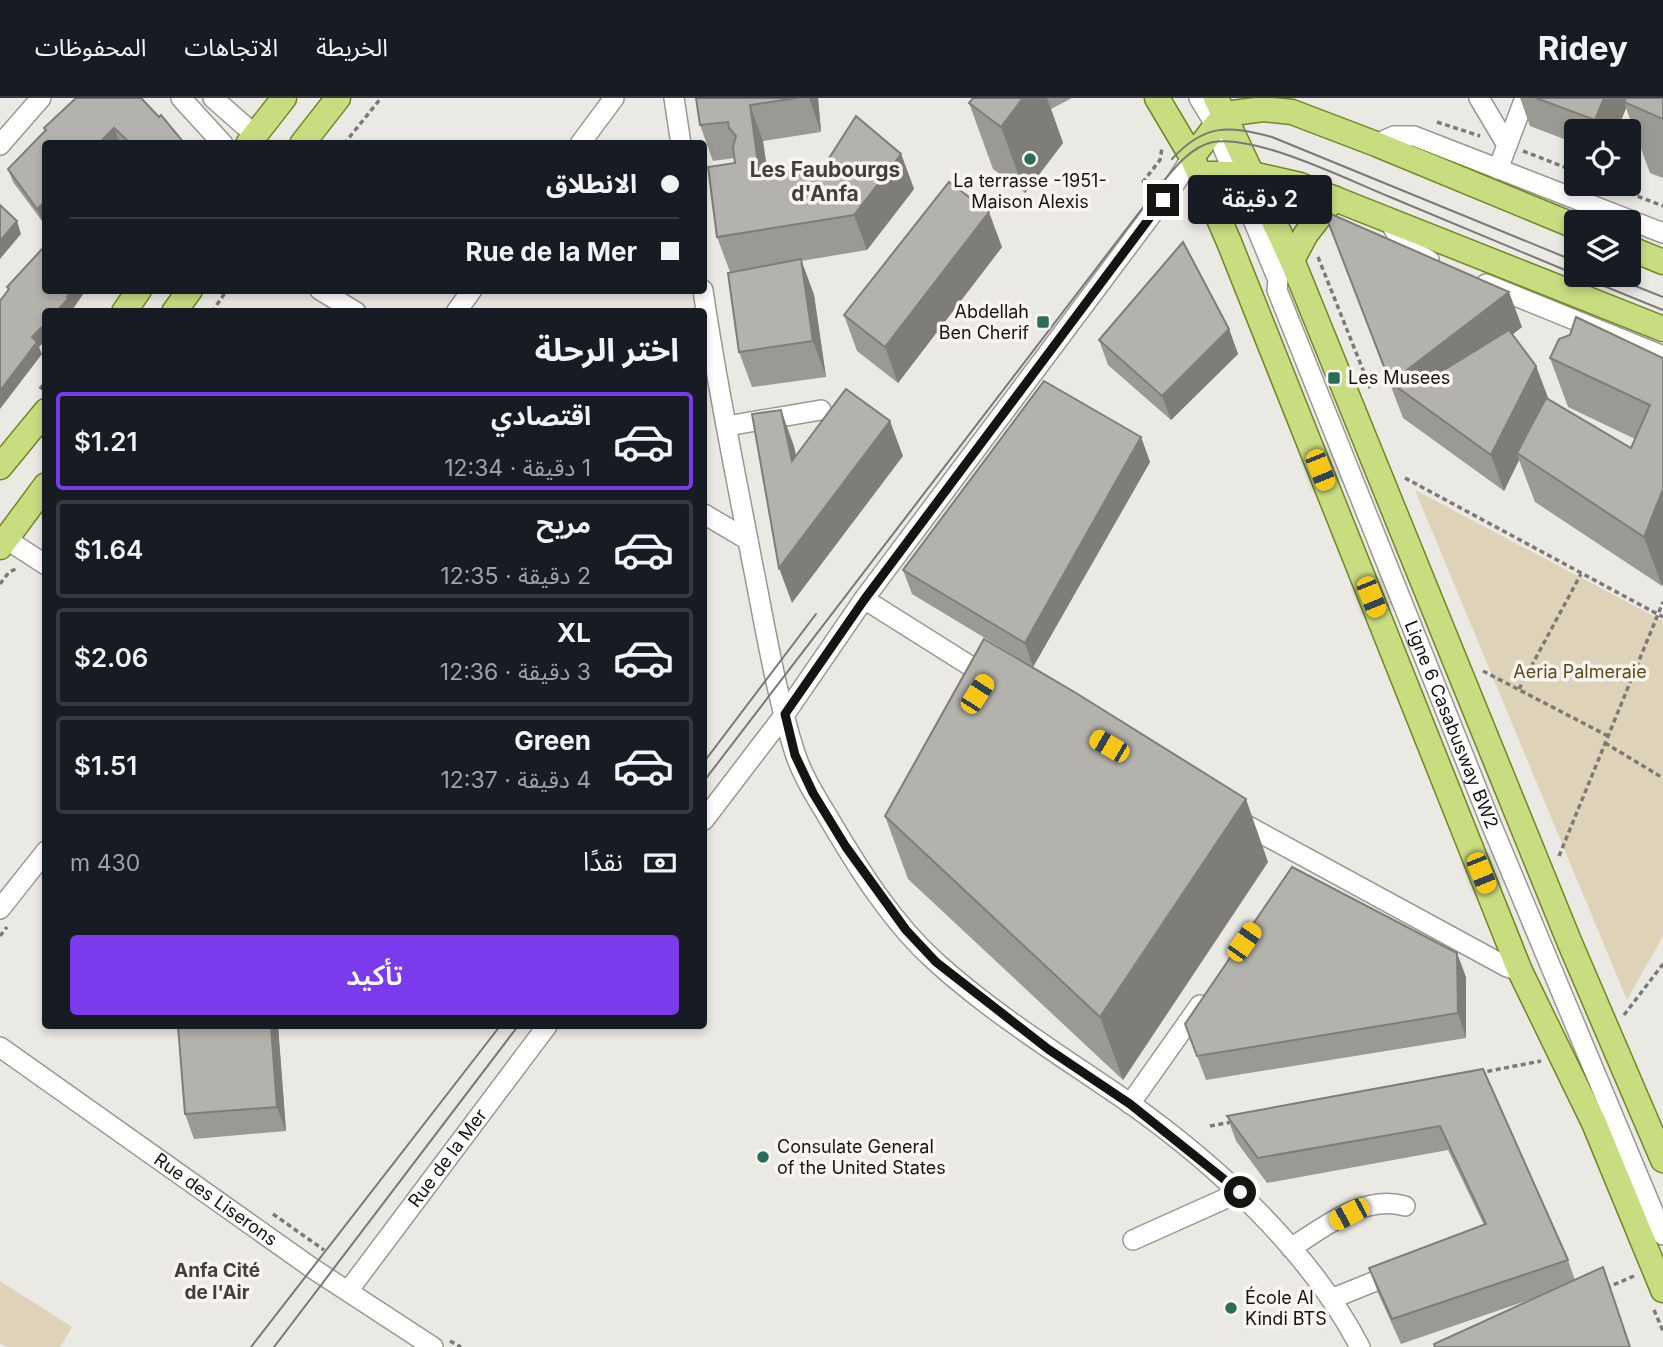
<!DOCTYPE html>
<html lang="ar">
<head>
<meta charset="utf-8">
<style>
  :root { --surface:#171b24; --page:#242831; --text:#f1f3f6; --muted:#9ea1a6; --line:#363941; --accent:#7c3aed }
  body { margin:0; font-family:Inter,"Noto Sans Arabic",sans-serif; background:var(--page); color:var(--text); direction:rtl; height:100vh; display:flex; flex-direction:column; font-size:26px; white-space:nowrap }
  * { box-sizing:border-box; margin:0 }
  p { font-size:23px; color:var(--muted) }
  .icon { flex:none; width:38px; height:38px; fill:none; stroke:currentColor; stroke-width:2; stroke-linecap:round; stroke-linejoin:round }
  .map { position:relative; flex:1; overflow:hidden; direction:ltr }
  .side { position:absolute; left:42px; top:210px; width:665px; height:721px; display:flex; flex-direction:column; background:var(--surface); border-radius:7px; box-shadow:0 4px 10px #0003; direction:rtl }
  .side>* { flex:none }
  .hud { position:absolute; left:42px; top:42px; width:665px; height:154px; border-radius:7px; box-shadow:0 4px 10px #0003; direction:rtl; display:grid; align-content:center; height:154px; padding:0 28px; background:var(--surface) }
  .fabs { position:absolute; left:1564px; top:21px; display:grid; gap:14px }
  .fabs a { display:grid; place-items:center; width:77px; height:77px; border-radius:7px; background:var(--surface); box-shadow:0 4px 10px #0003; font-size:35px }
  .end { position:absolute; width:32px; height:32px; margin:-16px; border:9px solid #151413; background:#fff; box-shadow:0 0 0 4px #fff }
  .from { border-radius:50% }
  .bubble { position:absolute; height:49px; border-radius:7px; background:var(--surface); box-shadow:0 4px 10px #0003; font-size:23px; font-weight:600; line-height:49px; text-align:center; direction:rtl }
  .car { position:absolute; width:21px; height:42px; margin:-21px -10px; border-radius:9px; box-shadow:0 0 5px 2px #0007; background:linear-gradient(#f5c518 24%,#345 0 40%,#f5c518 0 76%,#345 0 86%,#f5c518 0) }
  .hud b { display:flex; align-items:center; gap:24px; height:66px; font-size:26px }
  .hud b+b { border-top:2px solid var(--line) }
  .hud i { width:18px; height:18px; background:var(--text) }
  ul { padding:0; list-style:none }
  li { display:flex; align-items:center; gap:21px; height:98px; margin:0 14px 10px; padding:0 14px; border:4px solid var(--line); border-radius:7px }
  li div { flex:1 }
  li b { display:block; font-size:26px }
  li em { font-style:normal; font-weight:600 }
  li.selected { border-color:var(--accent) }
  li>.icon { width:63px; height:63px; stroke-width:1.5 }
  h2 { padding:0 28px; font-size:32px; line-height:84px }
  .pay { display:flex; align-items:center; gap:18px; height:77px; padding:0 28px; font-size:26px }
  .pay p { margin-inline-start:auto }
  .action { display:flex; gap:14px; margin-top:auto; padding:14px 28px }
  .action a { flex:1; height:80px; border-radius:7px; background:var(--accent); color:#fff; font-size:28px; font-weight:600; line-height:80px; text-align:center }
  header { display:flex; align-items:center; gap:42px; box-sizing:border-box; height:98px; padding:0 35px; background:var(--surface); border-bottom:2px solid var(--line) }
  header strong { font-size:33px }
  nav { display:flex; gap:38px; margin-inline-start:auto; font-size:24px }
  .map>svg:first-child { display:block }
  .green { fill:#ded2b8 }
  .lines { fill:none; stroke-linecap:round; stroke-linejoin:round }
  .minor-casing { stroke:#9a9893; stroke-width:22 }
  .major-casing { stroke:#728623; stroke-width:27 }
  .path { stroke:#7b7a76; stroke-width:3.5; stroke-dasharray:5 3.5; stroke-linecap:butt }
  .minor { stroke:#fff; stroke-width:19 }
  .major { stroke:#c8dc80; stroke-width:24 }
  .tram { stroke:#7a7875; stroke-width:2 }
  .wall { fill:#9b9994 }
  .shaded-wall { fill:#7e7d78 }
  .building { fill:#b4b2ac; stroke:#7e7d78; stroke-width:2 }
  .route { stroke:#151413; stroke-width:9 }
  .poi-dot { fill:#2c6c5b; stroke:#f9f6f1; stroke-width:2.5 }
  .labels { text-anchor:middle; stroke-width:7; stroke-linejoin:round; paint-order:stroke }
  .poi-label { font-size:18px; fill:#151413; stroke:#f9f6f1; text-anchor:start }
  .park-label { font-size:18px; fill:#5e4a16; stroke:#f9f6f1 }
  .street-label { font-size:18px; fill:#151413; stroke:#f9f6f1 }
  .neighbourhood-label { font-size:19px; font-weight:bold; fill:#42403c; stroke:#f9f6f1 }
  .quarter-label { font-size:21px; font-weight:bold; fill:#42403c; stroke:#f9f6f1 }
</style>
</head>
<body>
<header>
<strong>Ridey</strong>
<nav><a>الخريطة</a><a>الاتجاهات</a><a>المحفوظات</a></nav>
</header>
<div class="map">
<svg width="1663" height="1249" viewBox="0 0 1663 1249">
  <rect width="100%" height="100%" fill="#ebe9e3"/>
  <g class="green">
    <polygon points="1415,392 1663,523 1663,838 1627,902"/>
    <polygon points="0,1183 72,1229 60,1249 7,1249 0,1245"/>
  </g>
  <g class="lines">
    <defs>
      <g id="minor">
        <polyline points="181,0 223,46"/>
        <polyline points="213,0 255,37"/>
        <polyline points="674,0 681,46"/>
        <path id="s1" d="M1199,0L1210,18L1278,182L1277,192L1489,721L1663,1137"/>
        <polyline points="1479,0 1507,47"/>
        <polyline points="580,46 614,0"/>
        <polyline points="1376,46 1394,38 1414,38 1663,135"/>
        <polyline points="0,47 41,0"/>
        <polyline points="1498,71 1525,0"/>
        <path d="M1389,122C1398,142 1410,153 1429,162"/>
        <polyline points="1486,186 1663,258"/>
        <polyline points="320,192 356,214"/>
        <path d="M703,192C716,283 735,373 752,463C765,527 775,593 795,655C802,677 816,699 828,719C858,770 892,825 937,865C996,918 1063,959 1128,1004C1216,1066 1310,1153 1360,1249"/>
        <polyline points="456,214 472,192"/>
        <polyline points="727,328 821,312"/>
        <polyline points="704,416 748,442"/>
        <polyline points="6,441 46,467"/>
        <polyline points="864,501 991,581"/>
        <polyline points="1235,721 1507,869 1520,873"/>
        <polyline points="704,722 785,616 864,501 1176,84 1192,59"/>
        <polyline points="0,811 46,753"/>
        <path id="s2" d="M0,949L312,1170L433,1249"/>
        <polyline points="1130,1006 1200,907"/>
        <polyline points="1133,1142 1240,1094"/>
        <path d="M1291,1150C1324,1129 1364,1096 1405,1108"/>
        <path id="s3" d="M348,1193L547,928"/>
        <polyline points="1331,1201 1398,1174"/>
      </g>
      <g id="major">
        <polyline points="1157,0 1192,59 1229,144 1520,873 1594,1025 1663,1192"/>
        <polyline points="1216,0 1292,162 1569,843 1663,1062"/>
        <polyline points="248,46 284,0"/>
        <polyline points="302,46 338,0"/>
        <polyline points="1192,59 1225,16 1263,11 1292,14 1376,46 1577,129"/>
        <polyline points="1200,76 1252,76 1300,87 1663,231"/>
        <polyline points="1629,150 1663,164"/>
        <polyline points="1292,162 1306,136 1334,100"/>
        <polyline points="124,214 139,192"/>
        <polyline points="174,214 190,192"/>
        <polyline points="0,369 46,313"/>
        <polyline points="0,449 46,387"/>
      </g>
    </defs>
    <use href="#minor" class="minor-casing"/>
    <use href="#major" class="major-casing"/>
    <g class="path">
      <polyline points="1437,24 1480,38"/>
      <polyline points="344,46 381,0"/>
      <polyline points="1523,53 1577,74"/>
      <polyline points="1606,86 1663,108"/>
      <polyline points="1148,90 1142,85 1160,62 1162,50"/>
      <polyline points="1318,159 1371,292"/>
      <polyline points="212,214 227,192"/>
      <polyline points="40,291 46,284"/>
      <polyline points="1405,380 1663,519"/>
      <polyline points="0,486 9,474 16,471"/>
      <polyline points="1483,573 1608,638"/>
      <polyline points="1519,591 1581,476"/>
      <polyline points="1605,645 1663,680"/>
      <polyline points="1559,758 1663,504"/>
      <polyline points="0,838 7,829"/>
      <polyline points="1624,917 1663,866"/>
      <polyline points="1479,975 1541,963"/>
      <polyline points="1210,1028 1232,1024"/>
      <polyline points="273,1116 324,1152"/>
      <polyline points="1606,1190 1634,1178"/>
      <polyline points="1654,1212 1663,1233"/>
      <polyline points="450,1243 461,1249"/>
    </g>
    <use href="#minor" class="minor"/>
    <use href="#major" class="major"/>
    <g class="tram">
      <path d="M1172,61C1204,26 1228,27 1272,39L1577,164"/>
      <polyline points="1577,177 1663,212"/>
      <polyline points="1608,177 1663,199"/>
      <polyline points="704,664 816,516"/>
      <path d="M704,683L1154,95C1169,77 1188,49 1213,44C1258,37 1346,81 1390,99C1452,125 1514,151 1577,177"/>
      <polyline points="251,1249 500,928"/>
      <polyline points="274,1249 518,928"/>
    </g>
  </g>
  <g class="wall">
    <polygon points="77,0 185,46 122,46 119,43 46,46 42,123 13,84 8,71 45,33 44,30"/>
    <polygon points="696,0 818,0 821,34 763,43 768,78 901,56 914,91 867,152 801,163 814,197 826,279 752,289 739,254 751,171 730,174 717,139 735,65 735,60 713,63 700,27"/>
    <polygon points="973,0 1072,0 1051,11 1063,45 1025,95 993,71 969,5"/>
    <polygon points="1520,0 1663,0 1663,80 1650,75 1626,10 1617,33 1577,33 1577,46 1530,28"/>
    <polygon points="1324,113 1522,229 1512,237 1536,268 1549,302 1631,350 1635,341 1568,309 1550,260 1663,260 1663,485 1662,488 1535,404 1519,362 1504,393 1403,320"/>
    <polygon points="1002,149 898,285 857,253 844,217"/>
    <polygon points="1229,231 1238,256 1171,322 1108,267 1099,242"/>
    <polygon points="1141,339 1150,364 1033,569 912,496 903,472"/>
    <polygon points="885,718 1268,764 1123,982 908,781"/>
    <polygon points="1466,879 1466,940 1206,982 1185,926"/>
    <polygon points="178,928 278,928 286,1033 194,1041 185,1016"/>
    <polygon points="1483,971 1568,1162 1575,1182 1532,1201 1401,1246 1378,1195 1369,1170 1484,1127 1448,1052 1267,1085 1236,1043 1227,1018"/>
  </g>
  <g class="shaded-wall">
    <polygon points="809,0 818,0 821,34"/>
    <polygon points="1023,0 1047,0 1063,45 1025,95 1001,29"/>
    <polygon points="1604,0 1630,0 1624,4 1626,10 1617,33 1599,33 1595,22"/>
    <polygon points="750,7 763,43 773,115 760,79"/>
    <polygon points="114,30 119,43 116,46 98,46"/>
    <polygon points="901,56 914,91 867,152 854,117"/>
    <polygon points="46,103 46,120 42,123 37,111"/>
    <polygon points="989,114 1002,149 898,285 885,249"/>
    <polygon points="17,123 21,136 0,161 0,143"/>
    <polygon points="801,161 814,197 826,279 813,243"/>
    <polygon points="72,192 86,192 73,211 73,214 56,214"/>
    <polygon points="1509,194 1522,229 1421,307 1407,272"/>
    <polygon points="46,225 46,242 39,249 42,256 0,311 0,293 32,239"/>
    <polygon points="1229,231 1238,256 1171,322 1162,298"/>
    <polygon points="1536,268 1549,303 1517,355 1519,362 1504,393 1491,357"/>
    <polygon points="781,312 794,348 805,398 792,363"/>
    <polygon points="890,323 903,358 792,505 779,470"/>
    <polygon points="1141,339 1150,364 1033,569 1025,545"/>
    <polygon points="1663,391 1663,485 1662,488 1644,439"/>
    <polygon points="1246,701 1268,764 1123,982 1100,919"/>
    <polygon points="1457,855 1466,879 1466,940 1458,915"/>
    <polygon points="271,928 278,928 286,1033 277,1009"/>
  </g>
  <g class="building">
    <polygon points="76,0 141,0 159,19 161,17 185,46 131,46 114,30 98,46 46,46 46,103 37,111 8,71 46,32 44,30"/>
    <polygon points="696,0 797,0 750,7 760,79 824,68 856,18 901,56 854,117 717,139 708,69 735,65 733,49 736,38 729,30 728,24 700,27"/>
    <polygon points="973,0 1023,0 1001,29 969,5"/>
    <polygon points="1536,0 1604,0 1595,22"/>
    <polygon points="1626,0 1663,0 1663,21 1624,4"/>
    <polygon points="949,84 989,114 885,249 844,217"/>
    <polygon points="0,107 17,123 0,143"/>
    <polygon points="1324,113 1509,194 1407,272 1418,288 1509,232 1536,268 1491,357 1390,284"/>
    <polygon points="1183,144 1229,231 1162,298 1099,242"/>
    <polygon points="43,150 46,152 46,192 72,192 67,199 69,200 56,214 46,214 46,225 32,239 37,244 0,293 0,203 9,191 7,189"/>
    <polygon points="801,161 813,243 739,254 728,175"/>
    <polygon points="1576,219 1663,260 1663,391 1644,439 1517,355 1546,300 1631,350 1650,307 1550,260 1559,241 1570,237"/>
    <polygon points="1044,283 1141,339 1025,545 903,472"/>
    <polygon points="846,291 890,323 779,470 752,316 781,312 792,363"/>
    <polygon points="984,541 1076,595 1246,701 1100,919 885,718"/>
    <polygon points="1292,769 1457,855 1458,915 1197,958 1185,926"/>
    <polygon points="178,928 271,928 277,1009 185,1016"/>
    <polygon points="1483,971 1568,1162 1392,1221 1369,1170 1486,1126 1440,1028 1258,1060 1227,1018"/>
    <polygon points="1603,1169 1630,1249 1435,1249 1434,1246"/>
  </g>
  <g class="lines">
    <polyline class="route" points="1163,102 864,502 785,616 795,657 813,695 846,749 906,832 936,864 1048,951 1130,1006 1240,1094"/>
  </g>
  <g class="poi-dot">
    <circle cx="1030" cy="61" r="7"/>
    <rect x="1036" y="217" width="14" height="14" rx="3.5"/>
    <rect x="1327" y="273" width="14" height="14" rx="3.5"/>
    <circle cx="763" cy="1059" r="7"/>
    <circle cx="1231" cy="1210" r="7"/>
  </g>
  <g class="labels">
    <g class="poi-label">
      <text x="1030" y="89" text-anchor="middle">La terrasse -1951-<tspan x="1030" dy="21">Maison Alexis</tspan></text>
      <text x="1029" y="220" text-anchor="end">Abdellah<tspan x="1029" dy="21">Ben Cherif</tspan></text>
      <text x="1348" y="286">Les Musees</text>
      <text x="777" y="1055">Consulate General<tspan x="777" dy="21">of the United States</tspan></text>
      <text x="1245" y="1206">École Al<tspan x="1245" dy="21">Kindi BTS</tspan></text>
    </g>
    <g class="park-label">
      <text x="1580" y="580">Aeria Palmeraie</text>
    </g>
    <g class="street-label">
      <text dy="6" stroke="none"><textPath href="#s1" startOffset="677">Ligne 6 Casabusway BW2</textPath></text>
      <text dy="6" stroke="none"><textPath href="#s3" startOffset="166">Rue de la Mer</textPath></text>
      <text dy="6" stroke="none"><textPath href="#s2" startOffset="264">Rue des Liserons</textPath></text>
    </g>
    <g class="neighbourhood-label">
      <text x="217" y="1179">Anfa Cité<tspan x="217" dy="22">de l'Air</tspan></text>
    </g>
    <g class="quarter-label">
      <text x="825" y="79">Les Faubourgs<tspan x="825" dy="24">d'Anfa</tspan></text>
    </g>
  </g>
</svg>
<div class="fabs">
<a><svg class="icon" aria-label="locate" viewBox="0 0 24 24"><circle cx="12" cy="12" r="6"/><path d="M12 2v4M12 18v4M2 12h4M18 12h4"/></svg></a>
<a><svg class="icon" aria-label="layers" viewBox="0 0 24 24"><path d="M12 4l9 5-9 5-9-5zM3 14l9 5 9-5"/></svg></a>
</div>
<i class="end from" style="left:1240px;top:1094px"></i>
<i class="end" style="left:1163px;top:102px"></i>
<div class="bubble" style="left:1188px;top:77px;width:144px">2 دقيقة</div>
<i class="car" style="left:1320px;top:372px;rotate:158deg"></i>
<i class="car" style="left:1371px;top:499px;rotate:158deg"></i>
<i class="car" style="left:977px;top:596px;rotate:33deg"></i>
<i class="car" style="left:1109px;top:648px;rotate:300deg"></i>
<i class="car" style="left:1481px;top:775px;rotate:158deg"></i>
<i class="car" style="left:1244px;top:844px;rotate:35deg"></i>
<i class="car" style="left:1349px;top:1116px;rotate:242deg"></i>
<div class="hud">
<b><i class="from"></i>الانطلاق</b>
<b><i></i>Rue de la Mer</b>
</div>
<section class="side">
<h2>اختر الرحلة</h2>
<ul>
<li class="selected"><svg class="icon" aria-label="car" viewBox="0 0 24 24"><path d="M5 17H2v-5l4-1 3-4h7l3 4 3 1v5h-3M9 17h6M6 11h13"/><circle cx="7" cy="17" r="2"/><circle cx="17" cy="17" r="2"/></svg><div><b>اقتصادي</b><p>1 دقيقة · 12:34</p></div><em>$1.21</em></li>
<li><svg class="icon" aria-label="car" viewBox="0 0 24 24"><path d="M5 17H2v-5l4-1 3-4h7l3 4 3 1v5h-3M9 17h6M6 11h13"/><circle cx="7" cy="17" r="2"/><circle cx="17" cy="17" r="2"/></svg><div><b>مريح</b><p>2 دقيقة · 12:35</p></div><em>$1.64</em></li>
<li><svg class="icon" aria-label="car" viewBox="0 0 24 24"><path d="M5 17H2v-5l4-1 3-4h7l3 4 3 1v5h-3M9 17h6M6 11h13"/><circle cx="7" cy="17" r="2"/><circle cx="17" cy="17" r="2"/></svg><div><b>XL</b><p>3 دقيقة · 12:36</p></div><em>$2.06</em></li>
<li><svg class="icon" aria-label="car" viewBox="0 0 24 24"><path d="M5 17H2v-5l4-1 3-4h7l3 4 3 1v5h-3M9 17h6M6 11h13"/><circle cx="7" cy="17" r="2"/><circle cx="17" cy="17" r="2"/></svg><div><b>Green</b><p>4 دقيقة · 12:37</p></div><em>$1.51</em></li>
</ul>
<div class="pay"><svg class="icon" aria-label="cash" viewBox="0 0 24 24"><path d="M3 7h18v10H3z"/><circle cx="12" cy="12" r="2"/></svg>نقدًا<p>430 m</p></div>
<div class="action"><a>تأكيد</a></div>
</section>
</div>
</body>
</html>
